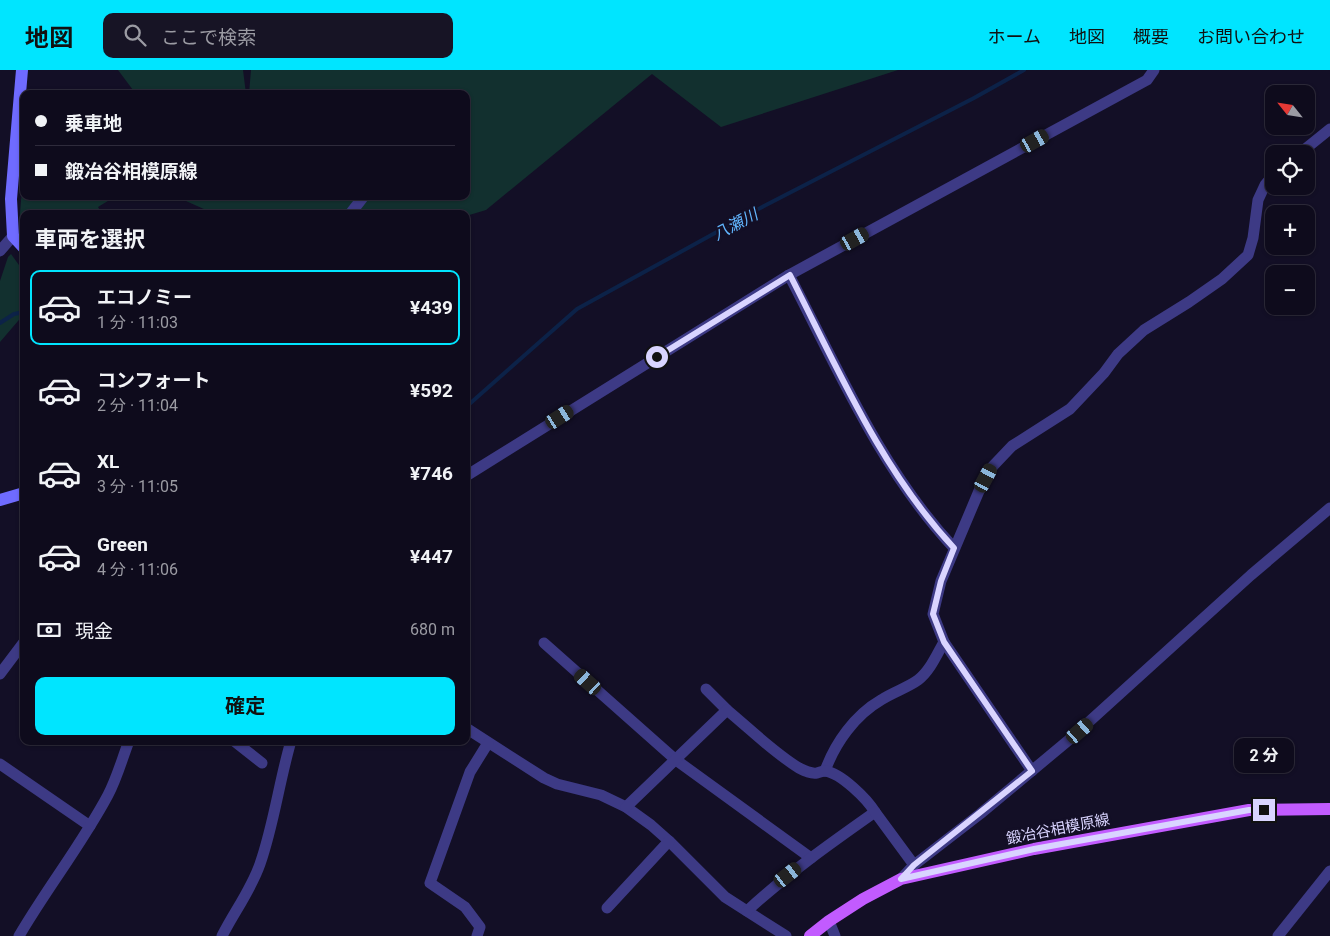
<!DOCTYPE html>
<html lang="ja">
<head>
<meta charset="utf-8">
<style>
  :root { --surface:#0e0b1c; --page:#171425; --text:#f1f3f6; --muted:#9b9ba3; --line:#2e2b3b; --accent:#00e5ff }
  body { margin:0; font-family:Roboto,"Noto Sans JP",sans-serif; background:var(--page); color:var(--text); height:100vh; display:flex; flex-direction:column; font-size:19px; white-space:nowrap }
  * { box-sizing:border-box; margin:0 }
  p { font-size:16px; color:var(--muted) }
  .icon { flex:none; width:28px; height:28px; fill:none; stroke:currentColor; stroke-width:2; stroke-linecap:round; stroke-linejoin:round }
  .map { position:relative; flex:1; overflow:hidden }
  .details { position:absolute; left:20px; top:140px; width:450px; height:535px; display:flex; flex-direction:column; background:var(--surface); border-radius:10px; box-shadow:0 1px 4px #0004,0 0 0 1px var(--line) }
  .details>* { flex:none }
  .hud { position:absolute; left:20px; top:20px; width:450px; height:110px; border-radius:10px; box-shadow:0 1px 4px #0004,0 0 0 1px var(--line); display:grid; align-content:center; height:110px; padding:0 15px; background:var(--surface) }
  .needle { width:32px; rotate:300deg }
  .fabs { position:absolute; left:1265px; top:15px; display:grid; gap:10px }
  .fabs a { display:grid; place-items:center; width:50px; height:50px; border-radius:10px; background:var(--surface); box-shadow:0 1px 4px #0004,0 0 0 1px var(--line); font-size:25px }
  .end { position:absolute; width:22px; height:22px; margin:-11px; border:6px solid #d9d4ff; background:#111; box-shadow:0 0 0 2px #111 }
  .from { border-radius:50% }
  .bubble { position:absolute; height:35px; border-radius:10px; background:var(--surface); box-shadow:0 1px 4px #0004,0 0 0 1px var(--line); font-size:16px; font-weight:700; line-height:35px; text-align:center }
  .car { position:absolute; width:15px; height:30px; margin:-15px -8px; border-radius:6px; box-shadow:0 0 4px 1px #0007; background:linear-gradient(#222 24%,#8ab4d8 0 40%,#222 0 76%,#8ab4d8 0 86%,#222 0) }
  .hud b { display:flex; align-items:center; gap:18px; height:48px; font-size:19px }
  .hud b+b { border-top:1px solid var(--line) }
  .hud i { width:12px; height:12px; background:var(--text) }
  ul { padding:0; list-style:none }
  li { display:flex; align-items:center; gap:15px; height:75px; margin:0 10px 8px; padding:0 5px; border:2px solid transparent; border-radius:10px }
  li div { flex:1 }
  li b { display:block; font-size:19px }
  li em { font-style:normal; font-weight:700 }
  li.selected { border-color:var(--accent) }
  li>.icon { width:45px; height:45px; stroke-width:1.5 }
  h2 { padding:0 15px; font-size:22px; line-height:60px }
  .pay { display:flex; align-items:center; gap:12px; height:55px; padding:0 15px; font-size:19px }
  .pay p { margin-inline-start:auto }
  .action { display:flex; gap:10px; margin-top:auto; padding:10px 15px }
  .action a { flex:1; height:58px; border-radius:10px; background:var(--accent); color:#111; font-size:20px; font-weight:700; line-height:58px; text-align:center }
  header { display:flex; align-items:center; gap:30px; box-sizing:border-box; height:70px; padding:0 25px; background:var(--accent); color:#111 }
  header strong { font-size:24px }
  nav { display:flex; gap:28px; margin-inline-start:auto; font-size:18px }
  .search { width:350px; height:45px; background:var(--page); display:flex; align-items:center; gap:12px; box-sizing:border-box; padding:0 18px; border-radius:10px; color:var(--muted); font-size:19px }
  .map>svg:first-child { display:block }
  .green { fill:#12302f }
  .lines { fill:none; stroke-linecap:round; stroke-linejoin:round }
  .stream { stroke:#0c2248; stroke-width:4 }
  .street { stroke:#3d3a85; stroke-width:11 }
  .secondary { stroke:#6f6bff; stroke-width:12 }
  .primary { stroke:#c25bff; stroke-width:12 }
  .route { stroke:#d9d4ff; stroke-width:6 }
  .labels { text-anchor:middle; stroke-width:5; stroke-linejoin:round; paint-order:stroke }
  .street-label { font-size:15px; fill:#d9d4ff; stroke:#130f26 }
  .water-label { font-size:16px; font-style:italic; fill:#62b6ff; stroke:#130f26 }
</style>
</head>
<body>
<header>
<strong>地図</strong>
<div class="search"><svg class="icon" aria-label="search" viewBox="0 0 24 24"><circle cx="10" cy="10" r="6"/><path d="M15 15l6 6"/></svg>ここで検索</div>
<nav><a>ホーム</a><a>地図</a><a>概要</a><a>お問い合わせ</a></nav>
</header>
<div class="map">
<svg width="1330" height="866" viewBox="0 0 1330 866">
  <rect width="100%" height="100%" fill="#130f26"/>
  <g class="green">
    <polygon points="118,0 243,0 246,24 136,24"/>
    <polygon points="251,0 898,0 721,57 652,4 486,140 466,146 466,144 262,144 261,140 242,144 215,144 186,131 167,126 466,126 466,24 249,24"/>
    <polygon points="24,93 24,126 116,126 98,137 102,144 24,144 24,161 19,156"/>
    <polygon points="11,184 24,202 24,244 0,272 0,211 8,187"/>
  </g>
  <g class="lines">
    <g class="stream">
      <polyline points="0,253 14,244 24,242"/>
      <polyline points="466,337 577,239 764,136 974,28 1024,0"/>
    </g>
    <g class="street">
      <polyline points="1299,84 1330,59"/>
      <polyline points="350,144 364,126"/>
      <polyline points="0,181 13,166"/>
      <path d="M789,205C838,299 881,400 954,478"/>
      <polyline points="466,406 789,205 1147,10 1154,0"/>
      <polyline points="944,572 1032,701"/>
      <polyline points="544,573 676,690 811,788"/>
      <polyline points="0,604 24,572"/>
      <polyline points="706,619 727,640"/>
      <polyline points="466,658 544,708 557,714 601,725 626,737 651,755 669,771 725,827 786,866"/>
      <polyline points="234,671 262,693"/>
      <polyline points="0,694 90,756"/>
      <path d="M825,701C835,673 855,645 881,630C893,622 907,618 918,610C930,601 937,584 944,572L933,544L941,511L979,421L993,396L1012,376L1070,339L1104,303L1118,284L1144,260L1189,232L1222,209L1248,185L1253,168L1258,130L1265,115L1274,104"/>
      <path d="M626,737L727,640C750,659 773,682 799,698C805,701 811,704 817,703C820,702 823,701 825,701C841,703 867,729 875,742C831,773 787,804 747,841"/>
      <polyline points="875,742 914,795"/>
      <polyline points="901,809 914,795 980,744 1070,669 1251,505 1330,438"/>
      <polyline points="607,838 669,771"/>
      <polyline points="829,851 835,866"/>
      <path d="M19,866C47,818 82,774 108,725C117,708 122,689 129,671"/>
      <path d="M222,866C234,842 251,820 260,794C274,754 279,712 291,671"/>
      <polyline points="477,866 480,857 465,837 430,813 470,702 488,673"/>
      <polyline points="1278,866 1330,801"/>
    </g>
    <g class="secondary">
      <polyline points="22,0 11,129 13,166 24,178"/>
      <polyline points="0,430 24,423"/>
    </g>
    <polyline class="primary" points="810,866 829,851 863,829 901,809 1034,779 1249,740 1330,739"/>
  </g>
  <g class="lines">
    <path class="route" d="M657,287L790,205C838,299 881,400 954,478L941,511L933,544L944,572L1032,701L914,795L901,809L1034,779L1249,740H1264"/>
  </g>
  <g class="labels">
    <g class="street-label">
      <text transform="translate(1058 759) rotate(-11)" y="5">鍛冶谷相模原線</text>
    </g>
    <g class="water-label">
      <text transform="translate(735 154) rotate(-28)" y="6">八瀬川</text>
    </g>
  </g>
</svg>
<div class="fabs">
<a><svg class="needle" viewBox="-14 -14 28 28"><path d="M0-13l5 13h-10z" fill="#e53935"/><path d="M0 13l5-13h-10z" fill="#9b9ba3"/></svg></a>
<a><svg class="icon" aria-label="locate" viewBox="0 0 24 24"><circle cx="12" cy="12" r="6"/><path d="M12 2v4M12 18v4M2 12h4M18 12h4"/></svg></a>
<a>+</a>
<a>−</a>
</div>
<i class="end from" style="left:657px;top:287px"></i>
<i class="end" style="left:1264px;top:740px"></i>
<div class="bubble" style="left:1234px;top:668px;width:60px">2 分</div>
<i class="car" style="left:1035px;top:71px;rotate:61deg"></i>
<i class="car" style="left:855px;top:169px;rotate:61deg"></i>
<i class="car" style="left:560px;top:347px;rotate:58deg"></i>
<i class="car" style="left:986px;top:408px;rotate:28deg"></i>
<i class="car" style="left:588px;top:612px;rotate:312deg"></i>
<i class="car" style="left:1080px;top:661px;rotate:49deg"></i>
<i class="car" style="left:788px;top:805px;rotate:52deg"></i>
<div class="hud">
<b><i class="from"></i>乗車地</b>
<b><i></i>鍛冶谷相模原線</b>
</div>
<section class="details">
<h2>車両を選択</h2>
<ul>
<li class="selected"><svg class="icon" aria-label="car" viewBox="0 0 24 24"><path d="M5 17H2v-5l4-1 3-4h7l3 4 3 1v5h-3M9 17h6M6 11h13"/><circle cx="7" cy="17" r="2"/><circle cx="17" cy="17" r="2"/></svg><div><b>エコノミー</b><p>1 分 · 11:03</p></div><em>¥439</em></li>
<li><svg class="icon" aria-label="car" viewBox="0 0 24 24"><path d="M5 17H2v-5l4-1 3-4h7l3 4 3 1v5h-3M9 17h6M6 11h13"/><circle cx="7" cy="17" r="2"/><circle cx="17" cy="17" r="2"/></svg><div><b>コンフォート</b><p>2 分 · 11:04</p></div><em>¥592</em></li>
<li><svg class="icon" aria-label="car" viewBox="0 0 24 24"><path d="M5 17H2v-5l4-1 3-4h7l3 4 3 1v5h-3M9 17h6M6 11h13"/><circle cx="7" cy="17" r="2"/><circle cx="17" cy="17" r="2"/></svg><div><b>XL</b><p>3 分 · 11:05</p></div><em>¥746</em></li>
<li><svg class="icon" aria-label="car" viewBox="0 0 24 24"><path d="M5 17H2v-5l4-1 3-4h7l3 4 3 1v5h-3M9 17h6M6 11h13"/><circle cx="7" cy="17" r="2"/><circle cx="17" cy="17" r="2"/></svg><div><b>Green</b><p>4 分 · 11:06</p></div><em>¥447</em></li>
</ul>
<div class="pay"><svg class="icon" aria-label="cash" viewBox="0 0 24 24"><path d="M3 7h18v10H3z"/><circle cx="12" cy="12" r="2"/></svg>現金<p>680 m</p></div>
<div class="action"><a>確定</a></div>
</section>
</div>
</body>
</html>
